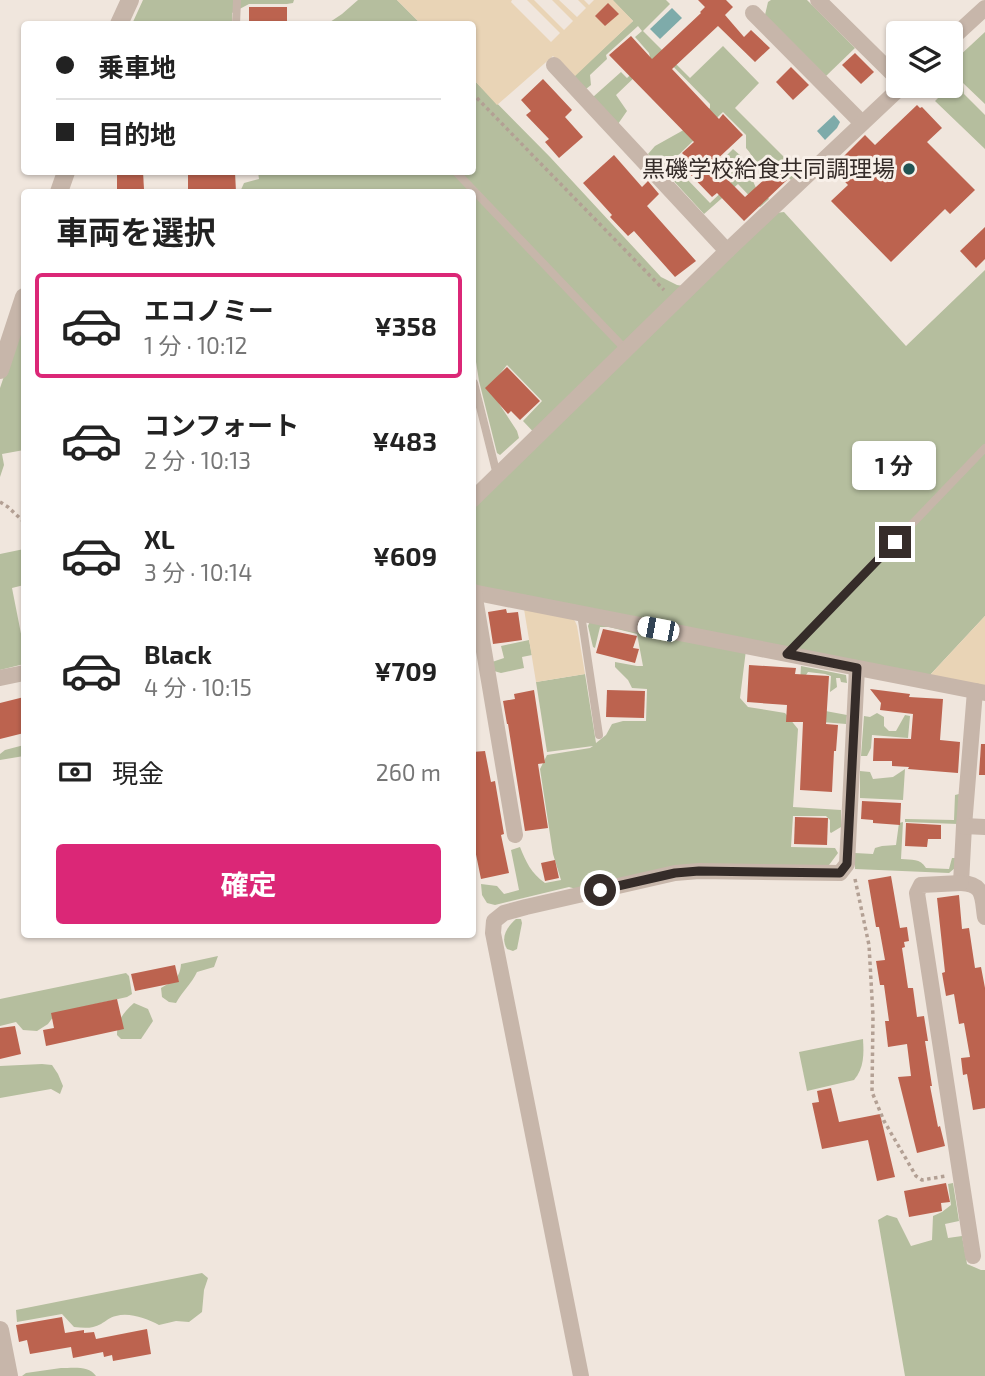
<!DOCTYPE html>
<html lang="ja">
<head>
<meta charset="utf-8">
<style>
  :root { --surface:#fff; --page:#f6f6f6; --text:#222; --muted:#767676; --line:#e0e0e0; --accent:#db2777 }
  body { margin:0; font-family:"Exo 2","Noto Sans JP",sans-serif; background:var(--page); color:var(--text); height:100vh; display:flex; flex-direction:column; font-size:26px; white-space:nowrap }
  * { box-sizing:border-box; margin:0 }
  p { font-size:23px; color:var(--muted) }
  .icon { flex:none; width:38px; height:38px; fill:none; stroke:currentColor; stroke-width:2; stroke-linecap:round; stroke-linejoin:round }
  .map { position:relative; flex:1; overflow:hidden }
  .sheet { position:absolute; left:21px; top:189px; width:455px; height:749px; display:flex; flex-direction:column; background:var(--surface); border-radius:7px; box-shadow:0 2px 5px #0004 }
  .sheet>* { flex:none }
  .banner { position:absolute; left:21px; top:21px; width:455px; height:154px; border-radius:7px; box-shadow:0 2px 5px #0004; display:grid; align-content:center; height:154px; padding:0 35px; background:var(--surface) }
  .fabs { position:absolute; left:886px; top:21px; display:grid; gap:14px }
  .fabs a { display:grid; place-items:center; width:77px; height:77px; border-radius:7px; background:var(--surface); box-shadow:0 2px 5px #0004; font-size:35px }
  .end { position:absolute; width:32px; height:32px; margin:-16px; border:9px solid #352c29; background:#fff; box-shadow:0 0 0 4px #fff }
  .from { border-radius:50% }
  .bubble { position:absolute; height:49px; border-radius:7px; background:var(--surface); box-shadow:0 2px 5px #0004; font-size:23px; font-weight:700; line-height:49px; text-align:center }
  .car { position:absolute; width:21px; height:42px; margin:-21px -10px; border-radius:9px; box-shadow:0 0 5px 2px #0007; background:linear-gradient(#fff 24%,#345 0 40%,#fff 0 76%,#345 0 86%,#fff 0) }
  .banner b { display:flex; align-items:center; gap:24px; height:66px; font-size:26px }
  .banner b+b { border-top:2px solid var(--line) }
  .banner i { width:18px; height:18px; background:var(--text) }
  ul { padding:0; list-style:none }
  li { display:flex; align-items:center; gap:21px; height:105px; margin:0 14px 10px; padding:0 21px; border:4px solid transparent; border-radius:7px }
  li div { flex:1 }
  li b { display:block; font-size:26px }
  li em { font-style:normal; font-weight:700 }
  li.on { border-color:var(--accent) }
  li>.icon { width:63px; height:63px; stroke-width:1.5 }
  h2 { padding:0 35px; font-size:32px; line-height:84px }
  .pay { display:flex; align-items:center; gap:18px; height:77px; padding:0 35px; font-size:26px }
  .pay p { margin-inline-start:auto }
  .primary-button { display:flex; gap:14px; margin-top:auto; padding:14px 35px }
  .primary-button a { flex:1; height:80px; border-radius:7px; background:var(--accent); color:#fff; font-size:28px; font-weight:700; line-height:80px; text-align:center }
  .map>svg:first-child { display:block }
  .green { fill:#b5be9e }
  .sand { fill:#e9d4b6 }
  .water { fill:#7eabaa }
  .building { fill:#bc634f }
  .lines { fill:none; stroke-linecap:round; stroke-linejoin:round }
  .path { stroke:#b3a094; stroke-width:3.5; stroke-dasharray:3.5 3.5; stroke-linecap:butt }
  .service { stroke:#c7b6aa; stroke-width:8 }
  .minor { stroke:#c7b6aa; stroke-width:16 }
  .tertiary { stroke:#c7b6aa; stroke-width:18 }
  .route { stroke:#352c29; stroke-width:9 }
  .poi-dot { fill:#225353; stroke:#f8f0e9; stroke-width:2.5 }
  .labels { text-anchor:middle; stroke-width:6; stroke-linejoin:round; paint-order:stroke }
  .poi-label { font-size:23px; fill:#352c29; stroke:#f8f0e9; text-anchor:end }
</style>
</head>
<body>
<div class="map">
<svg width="985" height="1376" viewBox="0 0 985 1376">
  <rect width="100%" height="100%" fill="#f0e6dd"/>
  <g class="green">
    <polygon points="143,0 294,0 293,3 287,4 249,4 232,13 232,24 132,24"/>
    <polygon points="358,0 397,0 421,24 327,24 342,14"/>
    <path d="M612,0H666L670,4L643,31L690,78L723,46L759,83L735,108L799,172L791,180L778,167L765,179C757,168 755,158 746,148V135L723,112L663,170L648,154L655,146L689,127L710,108V104L660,53L616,95L627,111L618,124L593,97L621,72L627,78L650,57L649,53L635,37L642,31L638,26L606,55L607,59L590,75L591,85L586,89L574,76L633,21Z"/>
    <polygon points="771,0 807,0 855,48 826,76 765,15 768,2"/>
    <polygon points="985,32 985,104 963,83 964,94 985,115 985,149 935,101 947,89 945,86 950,86 950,58 954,56 957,58"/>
    <path d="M473,79L550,157L661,277L677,285L697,288L776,213L784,212L906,346L985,270V616L930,675L747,642L740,698L748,707L785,713L798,729L793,807L841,810V827L831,833L830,832V820L826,816H793L791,847L835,848L838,853L829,865L677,867L576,889L569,887L495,905L487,903L482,895L481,884L497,886L504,894L519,890L511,850L520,847C526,862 531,873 545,883L561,880L553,854L540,769L547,755L590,748L593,746L547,752L536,682L585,674L596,743L606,735L612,724L623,721H646L647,689L632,688L628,680L615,667V662L637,666H643L637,634L609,627H600L595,648L593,647L588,626L590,621L473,588V506L541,440L523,421L542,401L507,365L491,385L496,399L517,431L519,438L500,455L497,453L479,381L474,349H473L472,192H240L244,183L259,179L258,172H472Z"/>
    <polygon points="733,149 749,163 750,174 759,195 766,194 769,199 760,207 738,184 704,214 670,177 675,174 685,177 710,203 730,184 733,178 719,163"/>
    <polygon points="24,317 24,450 2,454 4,465 0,477 0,388"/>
    <polygon points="24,549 24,585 12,588 24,649 24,664 0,670 0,554"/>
    <polygon points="529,640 532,655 522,657 524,668 501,673 494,671 492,662 504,658 501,646"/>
    <polygon points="801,666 846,675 847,683 841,682 840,678 836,678 837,687 830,692 831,676 825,674 808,672 804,678 804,707 847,715 846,724 798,720"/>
    <polygon points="877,713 884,717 884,726 889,731 896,731 905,715 910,716 908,738 872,735 871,748 867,756 861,756 864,716 870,717"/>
    <polygon points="24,745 24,756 0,760 0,754 5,750"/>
    <polygon points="905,769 903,800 860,798 860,771 870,772 873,779 893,777"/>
    <polygon points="959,794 958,824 905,822 905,819 954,820 955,795"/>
    <path d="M903,822L901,859C912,860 920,858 926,868L949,869L952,858H955V868L949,873L855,869V853L873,854L875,848L882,846L896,845L899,823Z"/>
    <path d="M516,919H521L522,923L517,949L513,951L507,949C500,937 507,927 516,919Z"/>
    <path d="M218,956L214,967L197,972C192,983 182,992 176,1003L169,1002L162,997L161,988C173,981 180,979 181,964Z"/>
    <polygon points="126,973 129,976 132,994 127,997 56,1013 48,1024 37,1031 23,1030 16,1022 0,1026 0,999"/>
    <path d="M134,1003L148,1009L153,1021L141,1039H121L117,1035C117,1020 123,1013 134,1003Z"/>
    <path d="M863,1039C864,1055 864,1068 854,1080L807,1091L799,1052Z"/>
    <polygon points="42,1064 52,1065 58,1074 63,1086 60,1094 51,1089 0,1098 0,1066"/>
    <polygon points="953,1183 959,1221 945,1224 948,1238 962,1236 967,1264 981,1270 985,1270 985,1376 905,1376 878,1220 887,1215 897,1218 911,1246 932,1240 933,1216 942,1212 951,1205 948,1184"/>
    <path d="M202,1273L208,1278L204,1290L202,1312L189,1322L176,1321L159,1325C147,1319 130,1312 116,1316C110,1317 106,1321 101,1324C92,1329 84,1328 74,1327L62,1314L17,1322L16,1310Z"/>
    <path d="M61,1368C72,1368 89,1365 96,1376H22L26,1373Z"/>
  </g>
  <g class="sand">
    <polygon points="397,0 512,0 511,2 551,42 560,33 527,0 534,0 564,30 573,21 552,0 559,0 577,17 586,8 578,0 584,0 589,5 594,0 613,0 633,21 573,78 553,56 497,105 473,79 472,24 421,24"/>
    <polygon points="524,609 570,617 575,621 577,626 585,674 536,682"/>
    <polygon points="985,616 985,686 930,675"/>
  </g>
  <g class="water">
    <polygon points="672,8 682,18 660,39 650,29"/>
    <polygon points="834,115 840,122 837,128 825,140 817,131"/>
  </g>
  <g class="building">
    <polygon points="698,0 726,0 733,7 725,15 744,37 751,30 770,48 755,62 718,26 672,69 719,119 723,114 743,135 712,164 745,197 776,169 787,180 744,221 717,193 712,197 685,169 692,163 682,153 694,142 609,55 631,36 652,59 701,13 700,12 705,7"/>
    <polygon points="608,3 619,14 605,26 595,16"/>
    <rect x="249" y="7" width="38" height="17"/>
    <polygon points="855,53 874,72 861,84 842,65"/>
    <polygon points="791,67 809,85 793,100 776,82"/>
    <polygon points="543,79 572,110 565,117 583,137 559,158 545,142 549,139 526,115 531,111 521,100"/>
    <polygon points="917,105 920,108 922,107 942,128 927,142 975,190 950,214 945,209 891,262 831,201 848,185 832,168 865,135 875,145"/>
    <polygon points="614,155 642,187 648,181 659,194 647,206 696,261 675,277 634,231 628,236 610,217 612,215 583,183"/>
    <polygon points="117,172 143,172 144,189 117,190"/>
    <polygon points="188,172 235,172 236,192 218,192 218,189 188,190"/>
    <polygon points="985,227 985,259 976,268 960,251"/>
    <polygon points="507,367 540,401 520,420 511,411 508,414 485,388"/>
    <polygon points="506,609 507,613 518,612 522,640 493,644 488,612"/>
    <polygon points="603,629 637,636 633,648 639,649 635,663 596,653"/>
    <polygon points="749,665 796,668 795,674 829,676 826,724 838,725 836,751 834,751 832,792 800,790 803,722 786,722 787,705 747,702"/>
    <polygon points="870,689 910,694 909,697 943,699 940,740 960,742 958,773 908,769 909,767 892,766 892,761 873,761 874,738 911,739 913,714 880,710 881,703"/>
    <polygon points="534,690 545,763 538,764 548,828 525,831 508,724 507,724 503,701 515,699 514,694"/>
    <polygon points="607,690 645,691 644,718 606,717"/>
    <polygon points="24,697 24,733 0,739 0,703"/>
    <polygon points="981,744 985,744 985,775 979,775"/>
    <polygon points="485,751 491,782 495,781 504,834 501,835 509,873 481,879 472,835 472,752"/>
    <polygon points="862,801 901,803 900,825 873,823 873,820 861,819"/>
    <polygon points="795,817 828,818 827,845 794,844"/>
    <polygon points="906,823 941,825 941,839 928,839 927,847 905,846"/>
    <polygon points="555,860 559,878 545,881 541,863"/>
    <polygon points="891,876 900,928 907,927 909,941 904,942 905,947 902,948 908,988 913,988 917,1017 924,1016 928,1041 925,1041 932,1086 930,1086 938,1127 940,1126 945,1146 917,1153 898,1077 911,1076 907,1044 888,1047 885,1021 889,1021 884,985 880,985 876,961 885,960 879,927 876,927 868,880"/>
    <polygon points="959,895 962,929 969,928 975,968 981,967 985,988 985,1108 973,1110 967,1074 963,1075 961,1058 970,1057 964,1023 959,1024 954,994 946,996 942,973 945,972 937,898"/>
    <polygon points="175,965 179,982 135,991 131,974"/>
    <polygon points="117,999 124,1029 46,1046 43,1030 54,1028 51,1013"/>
    <polygon points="15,1026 21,1054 0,1059 0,1028"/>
    <polygon points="831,1088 839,1122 880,1114 895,1177 877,1181 868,1140 822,1149 812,1103 819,1102 817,1091"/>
    <polygon points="946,1183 950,1202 941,1203 942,1211 909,1217 904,1191"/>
    <polygon points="62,1317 65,1333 84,1330 84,1333 94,1332 96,1339 147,1329 151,1354 113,1361 112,1355 104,1357 103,1352 73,1358 71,1347 30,1354 27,1340 19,1342 16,1325"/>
  </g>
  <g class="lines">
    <g class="path">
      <polyline points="472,93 664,290"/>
      <polyline points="0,502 8,507 24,522"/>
      <polyline points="855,879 869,945 873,1016 872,1092 884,1121 916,1176 922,1180 946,1176"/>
    </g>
    <g class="service">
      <polyline points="236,24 237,0"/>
      <polyline points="456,172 627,351"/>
      <polyline points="474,383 497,475"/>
      <polyline points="581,614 599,735"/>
      <polyline points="788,653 985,448"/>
    </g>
    <g class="minor">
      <polyline points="818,0 898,79"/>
      <polyline points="753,13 862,123"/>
      <polyline points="950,40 985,8"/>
      <polyline points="554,65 727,251"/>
      <polyline points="472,500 727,251 902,86"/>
      <polyline points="472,592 985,693"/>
      <polyline points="474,592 515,835"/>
      <polyline points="0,678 24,673"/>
      <path d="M975,691L964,826L961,883C985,884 982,898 985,917"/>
      <polyline points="964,826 985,827"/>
      <polyline points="961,883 921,885 917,893 973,1256"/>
      <polyline points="581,1376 493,933 494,921 504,913 526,907 675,873 699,871 840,873 847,864 857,668"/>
    </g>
    <g class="tertiary">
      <polyline points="119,24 130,0"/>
      <polyline points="59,192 66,172"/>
      <polyline points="0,370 24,297"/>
      <polyline points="0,1330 9,1376"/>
    </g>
  </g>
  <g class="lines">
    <polyline class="route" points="600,890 675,873 699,871 840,873 847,864 857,668 787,654 895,542"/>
  </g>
  <circle class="poi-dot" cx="909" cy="169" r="7"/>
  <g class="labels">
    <g class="poi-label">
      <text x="895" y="177">黒磯学校給食共同調理場</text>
    </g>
  </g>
</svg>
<div class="fabs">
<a><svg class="icon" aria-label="layers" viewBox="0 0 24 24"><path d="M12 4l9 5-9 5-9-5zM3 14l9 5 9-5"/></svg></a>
</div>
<i class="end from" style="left:600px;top:890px"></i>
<i class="end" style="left:895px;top:542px"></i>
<div class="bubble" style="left:852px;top:441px;width:84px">1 分</div>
<i class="car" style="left:658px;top:629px;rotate:281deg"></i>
<div class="banner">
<b><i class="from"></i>乗車地</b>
<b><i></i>目的地</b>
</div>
<section class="sheet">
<h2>車両を選択</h2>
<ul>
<li class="on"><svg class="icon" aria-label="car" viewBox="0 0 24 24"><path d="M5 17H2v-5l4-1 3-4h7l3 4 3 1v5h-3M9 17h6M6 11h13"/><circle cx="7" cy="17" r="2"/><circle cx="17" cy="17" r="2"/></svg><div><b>エコノミー</b><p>1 分 · 10:12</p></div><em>¥358</em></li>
<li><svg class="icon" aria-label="car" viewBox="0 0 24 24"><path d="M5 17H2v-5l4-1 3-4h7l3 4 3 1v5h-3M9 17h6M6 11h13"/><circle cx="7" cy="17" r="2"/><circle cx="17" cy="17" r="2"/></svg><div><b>コンフォート</b><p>2 分 · 10:13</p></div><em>¥483</em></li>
<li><svg class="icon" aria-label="car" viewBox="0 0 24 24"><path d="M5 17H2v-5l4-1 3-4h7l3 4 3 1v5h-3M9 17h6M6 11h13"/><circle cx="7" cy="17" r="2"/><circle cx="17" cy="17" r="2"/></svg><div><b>XL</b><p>3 分 · 10:14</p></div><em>¥609</em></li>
<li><svg class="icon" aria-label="car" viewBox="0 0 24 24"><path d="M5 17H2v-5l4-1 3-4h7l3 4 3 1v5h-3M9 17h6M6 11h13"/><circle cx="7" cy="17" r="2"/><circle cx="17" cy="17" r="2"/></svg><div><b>Black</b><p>4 分 · 10:15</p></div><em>¥709</em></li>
</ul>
<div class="pay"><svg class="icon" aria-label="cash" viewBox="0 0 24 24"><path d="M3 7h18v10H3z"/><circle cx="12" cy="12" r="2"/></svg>現金<p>260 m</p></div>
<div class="primary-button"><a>確定</a></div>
</section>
</div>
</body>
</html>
